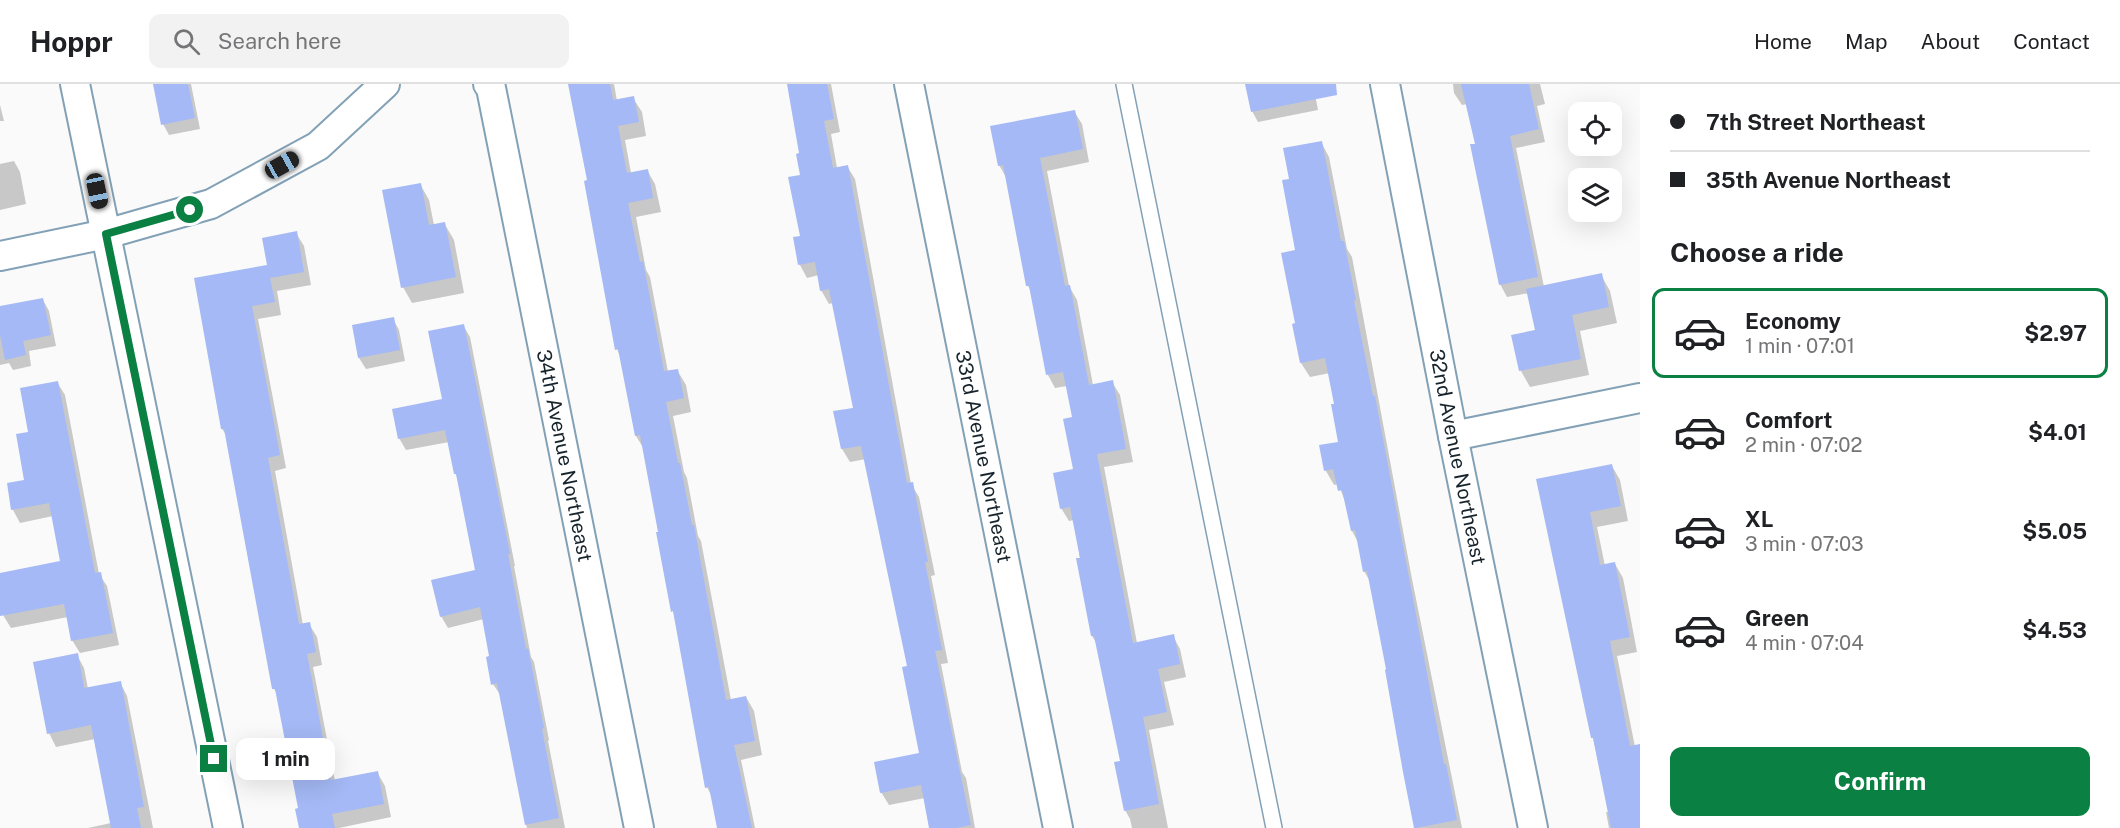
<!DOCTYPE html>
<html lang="en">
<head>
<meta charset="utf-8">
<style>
  :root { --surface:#fff; --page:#f2f2f2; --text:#202124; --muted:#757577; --line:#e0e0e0; --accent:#0b8043 }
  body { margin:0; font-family:"Public Sans",sans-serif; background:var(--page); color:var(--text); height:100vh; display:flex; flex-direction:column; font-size:22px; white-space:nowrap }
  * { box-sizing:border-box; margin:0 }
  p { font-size:20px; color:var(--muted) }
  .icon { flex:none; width:33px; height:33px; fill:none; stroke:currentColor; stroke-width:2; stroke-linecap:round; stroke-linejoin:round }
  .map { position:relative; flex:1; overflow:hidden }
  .sheet { display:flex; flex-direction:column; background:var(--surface); width:480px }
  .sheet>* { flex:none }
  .hud { display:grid; align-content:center; height:132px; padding:0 30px; background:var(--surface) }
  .fabs { position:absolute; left:1568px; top:18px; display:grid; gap:12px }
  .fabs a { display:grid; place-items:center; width:54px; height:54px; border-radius:12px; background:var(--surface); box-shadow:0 6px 24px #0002; font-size:30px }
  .end { position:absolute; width:27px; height:27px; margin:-14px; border:8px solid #0b8043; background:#fff; box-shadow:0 0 0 3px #fff }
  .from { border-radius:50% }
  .bubble { position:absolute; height:42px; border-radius:12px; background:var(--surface); box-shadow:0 6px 24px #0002; font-size:20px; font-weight:700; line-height:42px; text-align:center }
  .car { position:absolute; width:18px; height:36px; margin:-18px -9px; border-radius:8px; box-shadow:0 0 4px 2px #0007; background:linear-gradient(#222 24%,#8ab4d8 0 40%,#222 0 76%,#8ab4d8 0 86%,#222 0) }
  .hud b { display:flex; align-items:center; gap:21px; height:57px; font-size:22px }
  .hud b+b { border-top:2px solid var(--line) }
  .hud i { width:15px; height:15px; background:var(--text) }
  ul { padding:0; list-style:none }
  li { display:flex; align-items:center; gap:18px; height:90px; margin:0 12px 9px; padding:0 18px; border:3px solid transparent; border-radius:12px }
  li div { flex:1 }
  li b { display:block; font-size:22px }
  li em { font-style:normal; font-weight:700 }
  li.current { border-color:var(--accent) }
  li>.icon { width:54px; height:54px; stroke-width:1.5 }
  h2 { padding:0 30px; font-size:27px; line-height:72px }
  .cta { display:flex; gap:12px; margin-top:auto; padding:12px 30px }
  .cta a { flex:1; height:69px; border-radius:12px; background:var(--accent); color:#fff; font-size:24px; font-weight:700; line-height:69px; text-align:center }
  header { display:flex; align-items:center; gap:36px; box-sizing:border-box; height:84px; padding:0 30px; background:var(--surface); border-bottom:2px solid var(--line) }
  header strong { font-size:28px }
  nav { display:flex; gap:33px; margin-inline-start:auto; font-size:21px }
  .search { width:420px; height:54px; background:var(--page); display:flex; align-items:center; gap:15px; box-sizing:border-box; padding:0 21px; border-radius:12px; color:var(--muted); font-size:22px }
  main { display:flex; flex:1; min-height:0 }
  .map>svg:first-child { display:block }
  .shadow { fill:#0003 }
  .building { fill:#a4b9f5 }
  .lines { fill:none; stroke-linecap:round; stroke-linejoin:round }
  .service-casing { stroke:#83a1b6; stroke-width:18 }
  .minor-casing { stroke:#83a1b6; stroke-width:32 }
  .service { stroke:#fff; stroke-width:15 }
  .minor { stroke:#fff; stroke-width:28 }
  .route { stroke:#0b8043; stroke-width:8 }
  .labels { text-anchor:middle; stroke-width:5; stroke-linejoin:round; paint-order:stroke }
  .street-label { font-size:20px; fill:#18242c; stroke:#fff }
</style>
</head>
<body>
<header>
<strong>Hoppr</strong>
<div class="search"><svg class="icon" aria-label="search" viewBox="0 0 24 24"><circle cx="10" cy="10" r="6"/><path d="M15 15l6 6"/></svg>Search here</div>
<nav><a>Home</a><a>Map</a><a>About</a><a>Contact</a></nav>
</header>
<main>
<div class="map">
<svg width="1640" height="744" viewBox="0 0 1640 744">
  <rect width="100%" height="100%" fill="#fafafa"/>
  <g class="shadow">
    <polygon points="155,0 191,0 200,45 169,51 163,40"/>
    <polygon points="570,0 614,0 617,17 633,14 642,28 646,52 625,56 631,89 647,86 655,100 661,128 636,133 646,186 650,193 668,288 677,286 686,301 691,328 673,332 684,388 687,394 698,452 701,457 731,616 746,613 754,627 762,671 741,676 755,744 718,744 712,713 707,703 675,532 673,527 657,450 660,449 644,365 636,352 620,272 617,265 589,98"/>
    <polygon points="788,0 831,0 840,48 831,50 837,84 847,82 855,95 911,400 919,413 935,491 931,492 948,579 941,580 962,688 966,694 975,744 931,744 925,714 889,721 881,708 920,670 909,584 866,375 850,378 842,365 855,325 833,219 829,220 821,206 819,191 807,194 800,181 801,70"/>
    <polygon points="1247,0 1313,0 1318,26 1258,38 1252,27"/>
    <polygon points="1453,0 1540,0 1545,20 1537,22 1545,58 1516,64 1544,203 1601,191 1610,207 1617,239 1580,247 1589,291 1530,303 1521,287 1513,252 1537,247 1529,209 1507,213 1500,200 1476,61 1467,20 1462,21 1454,9"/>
    <polygon points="0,21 4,37 0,37"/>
    <polygon points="1074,27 1082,40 1089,78 1047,87 1069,202 1077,216 1093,301 1112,298 1120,311 1133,378 1104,383 1137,559 1173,552 1180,565 1186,593 1164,598 1174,641 1149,646 1168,744 1132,744 1130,735 1125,726 1122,678 1097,560 1092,552 1074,436 1069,437 1061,424 1075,387 1074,335 1067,302 1055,304 1048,291 1033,210 1028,202 1007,95 999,81"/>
    <polygon points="1321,58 1329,73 1347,165 1352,173 1412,495 1462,744 1416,744 1371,499 1364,487 1358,458 1352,447 1346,419 1338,400 1334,401 1326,387 1321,363 1340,359 1336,321 1330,289 1310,293 1301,279 1294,241 1297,240 1297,167 1291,96"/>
    <polygon points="14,77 20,88 26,120 0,126 0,80"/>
    <polygon points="420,100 429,116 434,141 444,139 454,156 464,209 412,219 403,203"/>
    <polygon points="296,149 304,162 311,201 277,207 281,231 258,235 286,384 275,387 303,541 309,540 317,553 322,581 313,583 335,697 377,688 385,702 391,733 339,744 300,744 300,726 278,611 274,605 227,352 222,345 196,195 269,183"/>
    <polygon points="43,216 49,227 56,262 29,267 31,282 13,286 9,279 0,281 0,224"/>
    <polygon points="393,235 399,246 405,277 366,285 359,274 354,242"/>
    <polygon points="463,241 470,253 515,482 514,482 531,573 534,578 549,656 548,657 565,744 527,744 501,612 493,600 491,573 484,535 448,544 441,532 477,487 459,396 455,389 449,358 406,366 399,354 444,316"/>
    <polygon points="57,298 65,311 99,490 107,502 119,561 80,569 72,556 68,533 11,544 3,531 0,515 0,491 62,479 53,432 20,439 13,426 8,400 26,397 30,349"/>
    <polygon points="1612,382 1620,396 1628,437 1597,443 1605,482 1615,480 1623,494 1637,568 1617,572 1635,663 1640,662 1640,744 1609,744 1606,728 1609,728 1538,396"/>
    <polygon points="77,571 84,584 88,605 120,598 127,612 153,744 88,744 111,739 95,655 56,663 49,649"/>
  </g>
  <g class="building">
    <polygon points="153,0 188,0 195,34 161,41"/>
    <polygon points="568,0 610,0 613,16 634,12 639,38 618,42 627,89 648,85 653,114 628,119 640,178 643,177 664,287 678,285 684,314 666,318 678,379 680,379 692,441 694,441 726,616 746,612 755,657 734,661 752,744 717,744 709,703 705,704 673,527 671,528 656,448 658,448 640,351 635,352 618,265 615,266 584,97 587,96"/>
    <polygon points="787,0 827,0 834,35 824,37 833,84 848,81 907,399 913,398 928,478 925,478 942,566 935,567 971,741 956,744 929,744 921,701 880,709 874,678 919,669 902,583 907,582 861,362 841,365 833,327 853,324 829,205 820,207 815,178 798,181 793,153 800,152 788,93 800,91 796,70 799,69"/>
    <polygon points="1245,0 1336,0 1337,11 1251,28"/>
    <polygon points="1461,0 1529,0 1539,45 1510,52 1538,193 1499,201 1470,60 1475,60"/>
    <polygon points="1075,26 1083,65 1040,74 1065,202 1070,201 1089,301 1113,296 1126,365 1097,370 1133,559 1174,550 1180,580 1158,585 1167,628 1143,633 1159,720 1124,727 1114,678 1120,677 1094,552 1091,552 1076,474 1080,474 1070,423 1060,425 1053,389 1073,385 1063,335 1072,333 1063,288 1046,291 1029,202 1026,202 1003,81 998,82 990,42"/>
    <polygon points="1322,57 1341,157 1344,157 1356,216 1354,217 1373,312 1375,312 1444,680 1446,680 1457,736 1416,744 1414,744 1403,688 1385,586 1386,585 1367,487 1363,488 1355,446 1351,447 1342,406 1338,407 1333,385 1324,387 1319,361 1338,358 1331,320 1334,320 1325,274 1300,279 1292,240 1295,239 1281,169 1295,166 1282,96 1289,95 1283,64"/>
    <polygon points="421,99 429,141 445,138 456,193 401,204 382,106"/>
    <polygon points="297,147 304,188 270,194 275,218 252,222 280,371 268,374 299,540 310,538 316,568 307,570 331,696 378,687 384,720 332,730 335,744 299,744 295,725 298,724 275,605 272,605 224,345 221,345 194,194 267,181 262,154"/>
    <polygon points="1602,189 1609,223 1572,231 1581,275 1519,287 1511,251 1535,246 1526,205"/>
    <polygon points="43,214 51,251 23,257 26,271 5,276 0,251 0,222"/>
    <polygon points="394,233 400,266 358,274 352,241"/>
    <polygon points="464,240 510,470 508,470 526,565 528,564 544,644 542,645 559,734 525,741 497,599 491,601 486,573 489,572 480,523 440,533 431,496 475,486 456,390 454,390 445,346 398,355 392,325 442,315 428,247"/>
    <polygon points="58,297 95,489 101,488 113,549 71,557 64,520 0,532 0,489 60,477 49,419 11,426 7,399 24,396 16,350 28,348 20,304"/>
    <polygon points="1612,380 1621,422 1590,428 1600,481 1615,478 1630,553 1610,557 1630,662 1640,660 1640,744 1611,744 1593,654 1591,654 1536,395"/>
    <polygon points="78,569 84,604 121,597 144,723 137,724 141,744 111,744 91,641 47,650 33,578"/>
  </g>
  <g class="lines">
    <defs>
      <polyline id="service" points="1124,0 1274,744"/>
      <g id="minor">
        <polyline points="75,0 228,744"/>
        <path id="s1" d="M488,0L491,4L639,744"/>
        <path id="s2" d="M909,0L1058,744"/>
        <path id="s3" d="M1385,0L1453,352L1533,744"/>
        <polyline points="0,172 106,150 211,120 318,62 385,0"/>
        <polyline points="1453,352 1640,314"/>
      </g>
    </defs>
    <use href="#service" class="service-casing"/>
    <use href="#minor" class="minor-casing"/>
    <use href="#service" class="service"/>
    <use href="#minor" class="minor"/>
  </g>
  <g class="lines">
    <polyline class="route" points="190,126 106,150 214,675"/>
  </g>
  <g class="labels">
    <g class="street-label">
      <text dy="7" stroke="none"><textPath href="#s1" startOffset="380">34th Avenue Northeast</textPath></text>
      <text dy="7" stroke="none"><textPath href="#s2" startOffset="380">33rd Avenue Northeast</textPath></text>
      <text dy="7" stroke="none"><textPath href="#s3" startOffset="380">32nd Avenue Northeast</textPath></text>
    </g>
  </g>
</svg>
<div class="fabs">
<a><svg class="icon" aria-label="locate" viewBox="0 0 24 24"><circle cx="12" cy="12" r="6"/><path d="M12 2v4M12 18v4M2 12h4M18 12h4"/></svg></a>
<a><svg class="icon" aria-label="layers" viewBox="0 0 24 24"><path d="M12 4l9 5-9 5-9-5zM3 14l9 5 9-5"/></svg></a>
</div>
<i class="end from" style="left:190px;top:126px"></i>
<i class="end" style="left:214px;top:675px"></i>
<div class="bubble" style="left:236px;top:654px;width:99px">1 min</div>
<i class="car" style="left:282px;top:81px;rotate:61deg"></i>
<i class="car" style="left:97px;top:107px;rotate:168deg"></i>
</div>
<section class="sheet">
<div class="hud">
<b><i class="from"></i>7th Street Northeast</b>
<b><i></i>35th Avenue Northeast</b>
</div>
<h2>Choose a ride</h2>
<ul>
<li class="current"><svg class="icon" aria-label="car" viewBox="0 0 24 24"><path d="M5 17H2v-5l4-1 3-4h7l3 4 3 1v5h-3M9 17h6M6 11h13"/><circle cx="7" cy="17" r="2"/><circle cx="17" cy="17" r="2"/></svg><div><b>Economy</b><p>1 min · 07:01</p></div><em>$2.97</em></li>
<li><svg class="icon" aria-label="car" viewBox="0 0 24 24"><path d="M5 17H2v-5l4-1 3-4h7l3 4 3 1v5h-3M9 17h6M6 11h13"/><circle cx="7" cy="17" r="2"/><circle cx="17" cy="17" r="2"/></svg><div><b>Comfort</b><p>2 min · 07:02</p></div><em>$4.01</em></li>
<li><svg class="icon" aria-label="car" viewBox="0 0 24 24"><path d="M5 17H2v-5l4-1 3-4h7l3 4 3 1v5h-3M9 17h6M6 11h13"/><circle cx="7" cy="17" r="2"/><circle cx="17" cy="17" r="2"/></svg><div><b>XL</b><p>3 min · 07:03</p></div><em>$5.05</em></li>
<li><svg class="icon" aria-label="car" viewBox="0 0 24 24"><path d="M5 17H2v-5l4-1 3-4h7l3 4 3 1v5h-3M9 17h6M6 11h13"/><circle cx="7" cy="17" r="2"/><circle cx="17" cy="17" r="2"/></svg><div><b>Green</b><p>4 min · 07:04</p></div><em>$4.53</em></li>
</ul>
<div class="cta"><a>Confirm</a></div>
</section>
</main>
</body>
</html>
